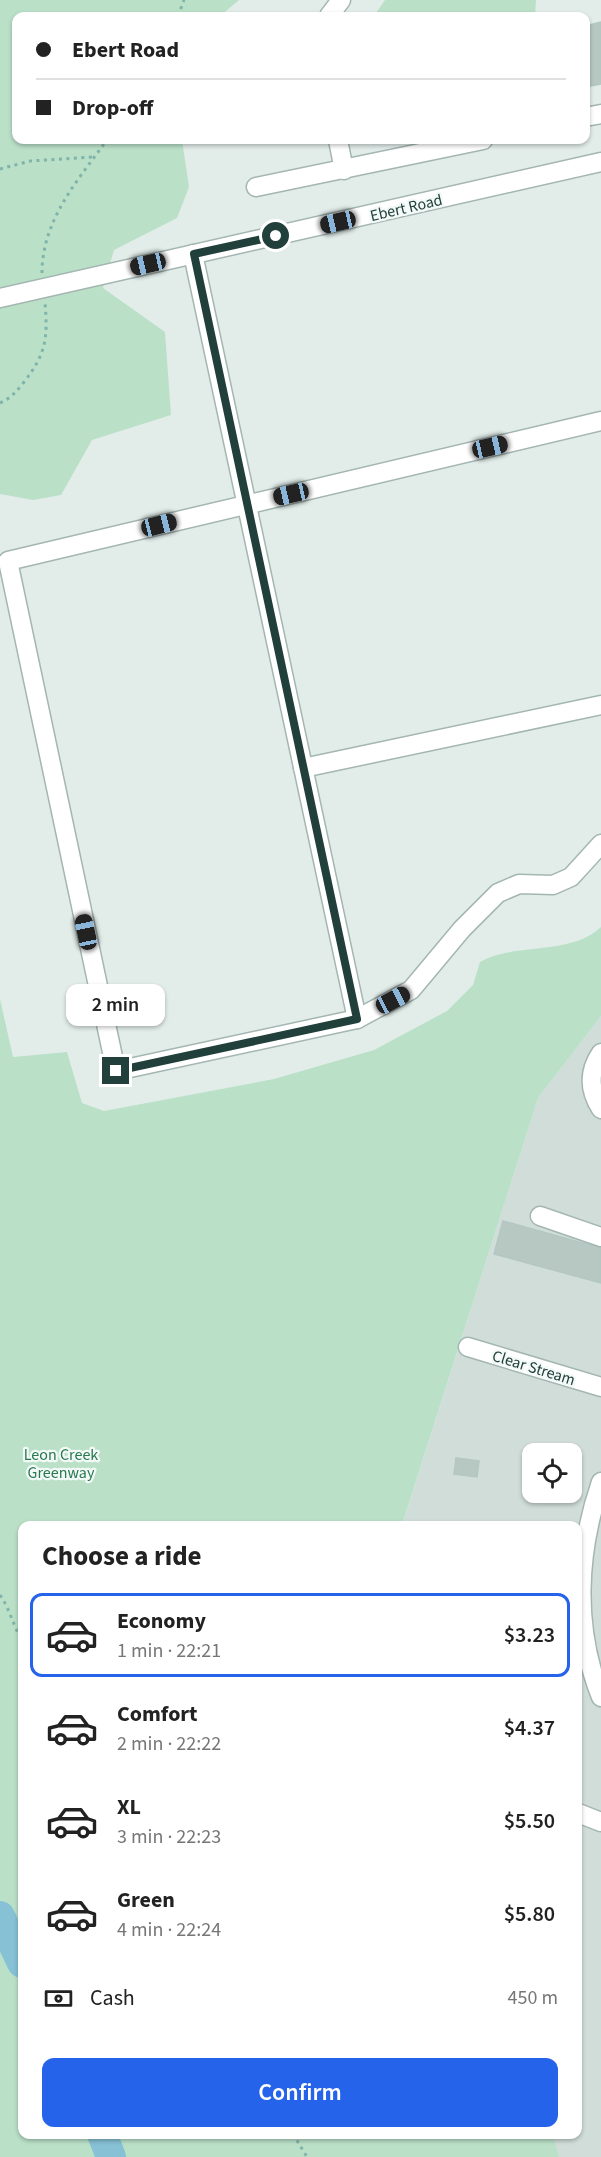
<!DOCTYPE html>
<html lang="en">
<head>
<meta charset="utf-8">
<style>
  :root { --surface:#fff; --page:#f2f2f2; --text:#222; --muted:#767676; --line:#e0e0e0; --accent:#2563eb }
  body { margin:0; font-family:"Source Sans 3",sans-serif; background:var(--page); color:var(--text); height:100vh; display:flex; flex-direction:column; font-size:22px; white-space:nowrap }
  * { box-sizing:border-box; margin:0 }
  p { font-size:20px; color:var(--muted) }
  .icon { flex:none; width:33px; height:33px; fill:none; stroke:currentColor; stroke-width:2; stroke-linecap:round; stroke-linejoin:round }
  .map { position:relative; flex:1; overflow:hidden }
  .details { position:absolute; left:18px; top:1521px; width:564px; height:618px; display:flex; flex-direction:column; background:var(--surface); border-radius:12px; box-shadow:0 2px 4px #0004 }
  .details>* { flex:none }
  .banner { position:absolute; left:12px; top:12px; width:578px; height:132px; border-radius:12px; box-shadow:0 2px 4px #0004; display:grid; align-content:center; height:132px; padding:0 24px; background:var(--surface) }
  .buttons { position:absolute; left:522px; top:1443px; display:grid; gap:12px }
  .buttons a { display:grid; place-items:center; width:60px; height:60px; border-radius:12px; background:var(--surface); box-shadow:0 2px 4px #0004; font-size:30px }
  .end { position:absolute; width:27px; height:27px; margin:-14px; border:8px solid #21403b; background:#fff; box-shadow:0 0 0 3px #fff }
  .from { border-radius:50% }
  .bubble { position:absolute; height:42px; border-radius:12px; background:var(--surface); box-shadow:0 2px 4px #0004; font-size:20px; font-weight:600; line-height:42px; text-align:center }
  .car { position:absolute; width:18px; height:36px; margin:-18px -9px; border-radius:8px; box-shadow:0 0 4px 2px #0007; background:linear-gradient(#222 24%,#8ab4d8 0 40%,#222 0 76%,#8ab4d8 0 86%,#222 0) }
  .banner b { display:flex; align-items:center; gap:21px; height:57px; font-size:22px }
  .banner b+b { border-top:2px solid var(--line) }
  .banner i { width:15px; height:15px; background:var(--text) }
  ul { padding:0; list-style:none }
  li { display:flex; align-items:center; gap:18px; height:84px; margin:0 12px 9px; padding:0 12px; border:3px solid transparent; border-radius:12px }
  li div { flex:1 }
  li b { display:block; font-size:22px }
  li em { font-style:normal; font-weight:600 }
  li.current { border-color:var(--accent) }
  li>.icon { width:54px; height:54px; stroke-width:1.5 }
  h2 { padding:0 24px; font-size:27px; line-height:72px }
  .pay { display:flex; align-items:center; gap:15px; height:66px; padding:0 24px; font-size:22px }
  .pay p { margin-inline-start:auto }
  .primary-button { display:flex; gap:12px; margin-top:auto; padding:12px 24px }
  .primary-button a { flex:1; height:69px; border-radius:12px; background:var(--accent); color:#fff; font-size:24px; font-weight:600; line-height:69px; text-align:center }
  .map>svg:first-child { display:block }
  .built { fill:#d0ddd9; fill-rule:evenodd }
  .green { fill:#bae0c8 }
  .lines { fill:none; stroke-linecap:round; stroke-linejoin:round }
  .river { stroke:#86c1d6; stroke-width:30 }
  .building { fill:#b7c8c3; stroke:#b4c7c2; stroke-width:1.5 }
  .minor-casing { stroke:#a4b6b2; stroke-width:21 }
  .path { stroke:#80b3a9; stroke-width:3; stroke-dasharray:3 4.5; stroke-linecap:butt }
  .minor { stroke:#fff; stroke-width:18 }
  .route { stroke:#21403b; stroke-width:8 }
  .labels { text-anchor:middle; stroke-width:4.5; stroke-linejoin:round; paint-order:stroke }
  .street-label { font-size:16px; fill:#21403b; stroke:#f3f9f7 }
  .park-label { font-size:16px; fill:#287951; stroke:#f3f9f7 }
</style>
</head>
<body>
<div class="map">
<svg width="601" height="2157" viewBox="0 0 601 2157">
  <rect width="100%" height="100%" fill="#e2edea"/>
  <path class="built" d="M601,1016V2157H423L417,2135L578,2134V1526H402L538,1098ZM532,1454H572V1492H532Z"/>
  <g class="green">
    <polygon points="0,0 239,0 220,16 16,16 16,140 182,140 189,187 177,218 114,250 103,288 165,332 171,415 92,440 61,495 33,500 0,494"/>
    <polygon points="385,0 536,0 535,16 374,16"/>
    <path d="M601,927V1016L538,1098L402,1525L22,1526V2134H552L559,2157H0V999L13,1057L67,1052L82,1103L104,1111L274,1079L374,1050L447,1011L473,985L480,962C515,942 571,956 601,927Z"/>
  </g>
  <g class="lines">
    <g class="river">
      <polyline points="0,1916 22,1963"/>
      <polyline points="102,2134 111,2157"/>
    </g>
  </g>
  <g class="building">
    <polygon points="601,22 601,84 585,87 585,26"/>
    <polygon points="503,1221 601,1248 601,1283 494,1254"/>
    <polygon points="456,1458 479,1461 477,1477 454,1474"/>
  </g>
  <g class="lines">
    <defs>
      <g id="minor">
        <polyline points="329,16 341,0"/>
        <polyline points="585,117 601,114"/>
        <polyline points="338,140 344,170"/>
        <polyline points="256,187 483,140"/>
        <polyline points="193,254 357,1019"/>
        <polyline points="0,298 601,162"/>
        <polyline points="601,421 8,561 116,1071 357,1019 411,990 462,929 498,893 519,884 553,885 571,877 601,844"/>
        <polyline points="303,768 601,705"/>
        <path d="M601,1053C588,1072 589,1090 601,1109"/>
        <polyline points="540,1216 601,1237"/>
        <polyline points="468,1347 601,1387"/>
        <path d="M601,1482C577,1552 573,1627 601,1697"/>
        <polyline points="578,1813 601,1822"/>
      </g>
    </defs>
    <use href="#minor" class="minor-casing"/>
    <g class="path">
      <polyline points="178,16 184,0"/>
      <polyline points="0,169 30,161 93,157"/>
      <path d="M42,273C42,220 78,180 107,140"/>
      <path d="M0,403C11,398 17,391 24,382C46,354 48,338 45,303"/>
      <path d="M0,1595C10,1609 13,1626 22,1640"/>
      <polyline points="293,2134 307,2157"/>
    </g>
    <use href="#minor" class="minor"/>
  </g>
  <g class="lines">
    <polyline class="route" points="116,1071 357,1019 194,254 276,236"/>
  </g>
  <g class="labels">
    <g class="street-label">
      <text transform="translate(406 207) rotate(-13)" y="6">Ebert Road</text>
      <text transform="translate(534 1367) rotate(17)" y="6">Clear Stream</text>
    </g>
    <g class="park-label">
      <text x="61" y="1460">Leon Creek<tspan x="61" dy="18">Greenway</tspan></text>
    </g>
  </g>
</svg>
<div class="buttons">
<a><svg class="icon" aria-label="locate" viewBox="0 0 24 24"><circle cx="12" cy="12" r="6"/><path d="M12 2v4M12 18v4M2 12h4M18 12h4"/></svg></a>
</div>
<i class="end from" style="left:276px;top:236px"></i>
<i class="end" style="left:116px;top:1071px"></i>
<div class="bubble" style="left:66px;top:984px;width:99px">2 min</div>
<i class="car" style="left:338px;top:222px;rotate:257deg"></i>
<i class="car" style="left:148px;top:264px;rotate:257deg"></i>
<i class="car" style="left:490px;top:447px;rotate:77deg"></i>
<i class="car" style="left:291px;top:494px;rotate:257deg"></i>
<i class="car" style="left:159px;top:525px;rotate:76deg"></i>
<i class="car" style="left:86px;top:932px;rotate:348deg"></i>
<i class="car" style="left:393px;top:1000px;rotate:62deg"></i>
<div class="banner">
<b><i class="from"></i>Ebert Road</b>
<b><i></i>Drop-off</b>
</div>
<section class="details">
<h2>Choose a ride</h2>
<ul>
<li class="current"><svg class="icon" aria-label="car" viewBox="0 0 24 24"><path d="M5 17H2v-5l4-1 3-4h7l3 4 3 1v5h-3M9 17h6M6 11h13"/><circle cx="7" cy="17" r="2"/><circle cx="17" cy="17" r="2"/></svg><div><b>Economy</b><p>1 min · 22:21</p></div><em>$3.23</em></li>
<li><svg class="icon" aria-label="car" viewBox="0 0 24 24"><path d="M5 17H2v-5l4-1 3-4h7l3 4 3 1v5h-3M9 17h6M6 11h13"/><circle cx="7" cy="17" r="2"/><circle cx="17" cy="17" r="2"/></svg><div><b>Comfort</b><p>2 min · 22:22</p></div><em>$4.37</em></li>
<li><svg class="icon" aria-label="car" viewBox="0 0 24 24"><path d="M5 17H2v-5l4-1 3-4h7l3 4 3 1v5h-3M9 17h6M6 11h13"/><circle cx="7" cy="17" r="2"/><circle cx="17" cy="17" r="2"/></svg><div><b>XL</b><p>3 min · 22:23</p></div><em>$5.50</em></li>
<li><svg class="icon" aria-label="car" viewBox="0 0 24 24"><path d="M5 17H2v-5l4-1 3-4h7l3 4 3 1v5h-3M9 17h6M6 11h13"/><circle cx="7" cy="17" r="2"/><circle cx="17" cy="17" r="2"/></svg><div><b>Green</b><p>4 min · 22:24</p></div><em>$5.80</em></li>
</ul>
<div class="pay"><svg class="icon" aria-label="cash" viewBox="0 0 24 24"><path d="M3 7h18v10H3z"/><circle cx="12" cy="12" r="2"/></svg>Cash<p>450 m</p></div>
<div class="primary-button"><a>Confirm</a></div>
</section>
</div>
</body>
</html>
